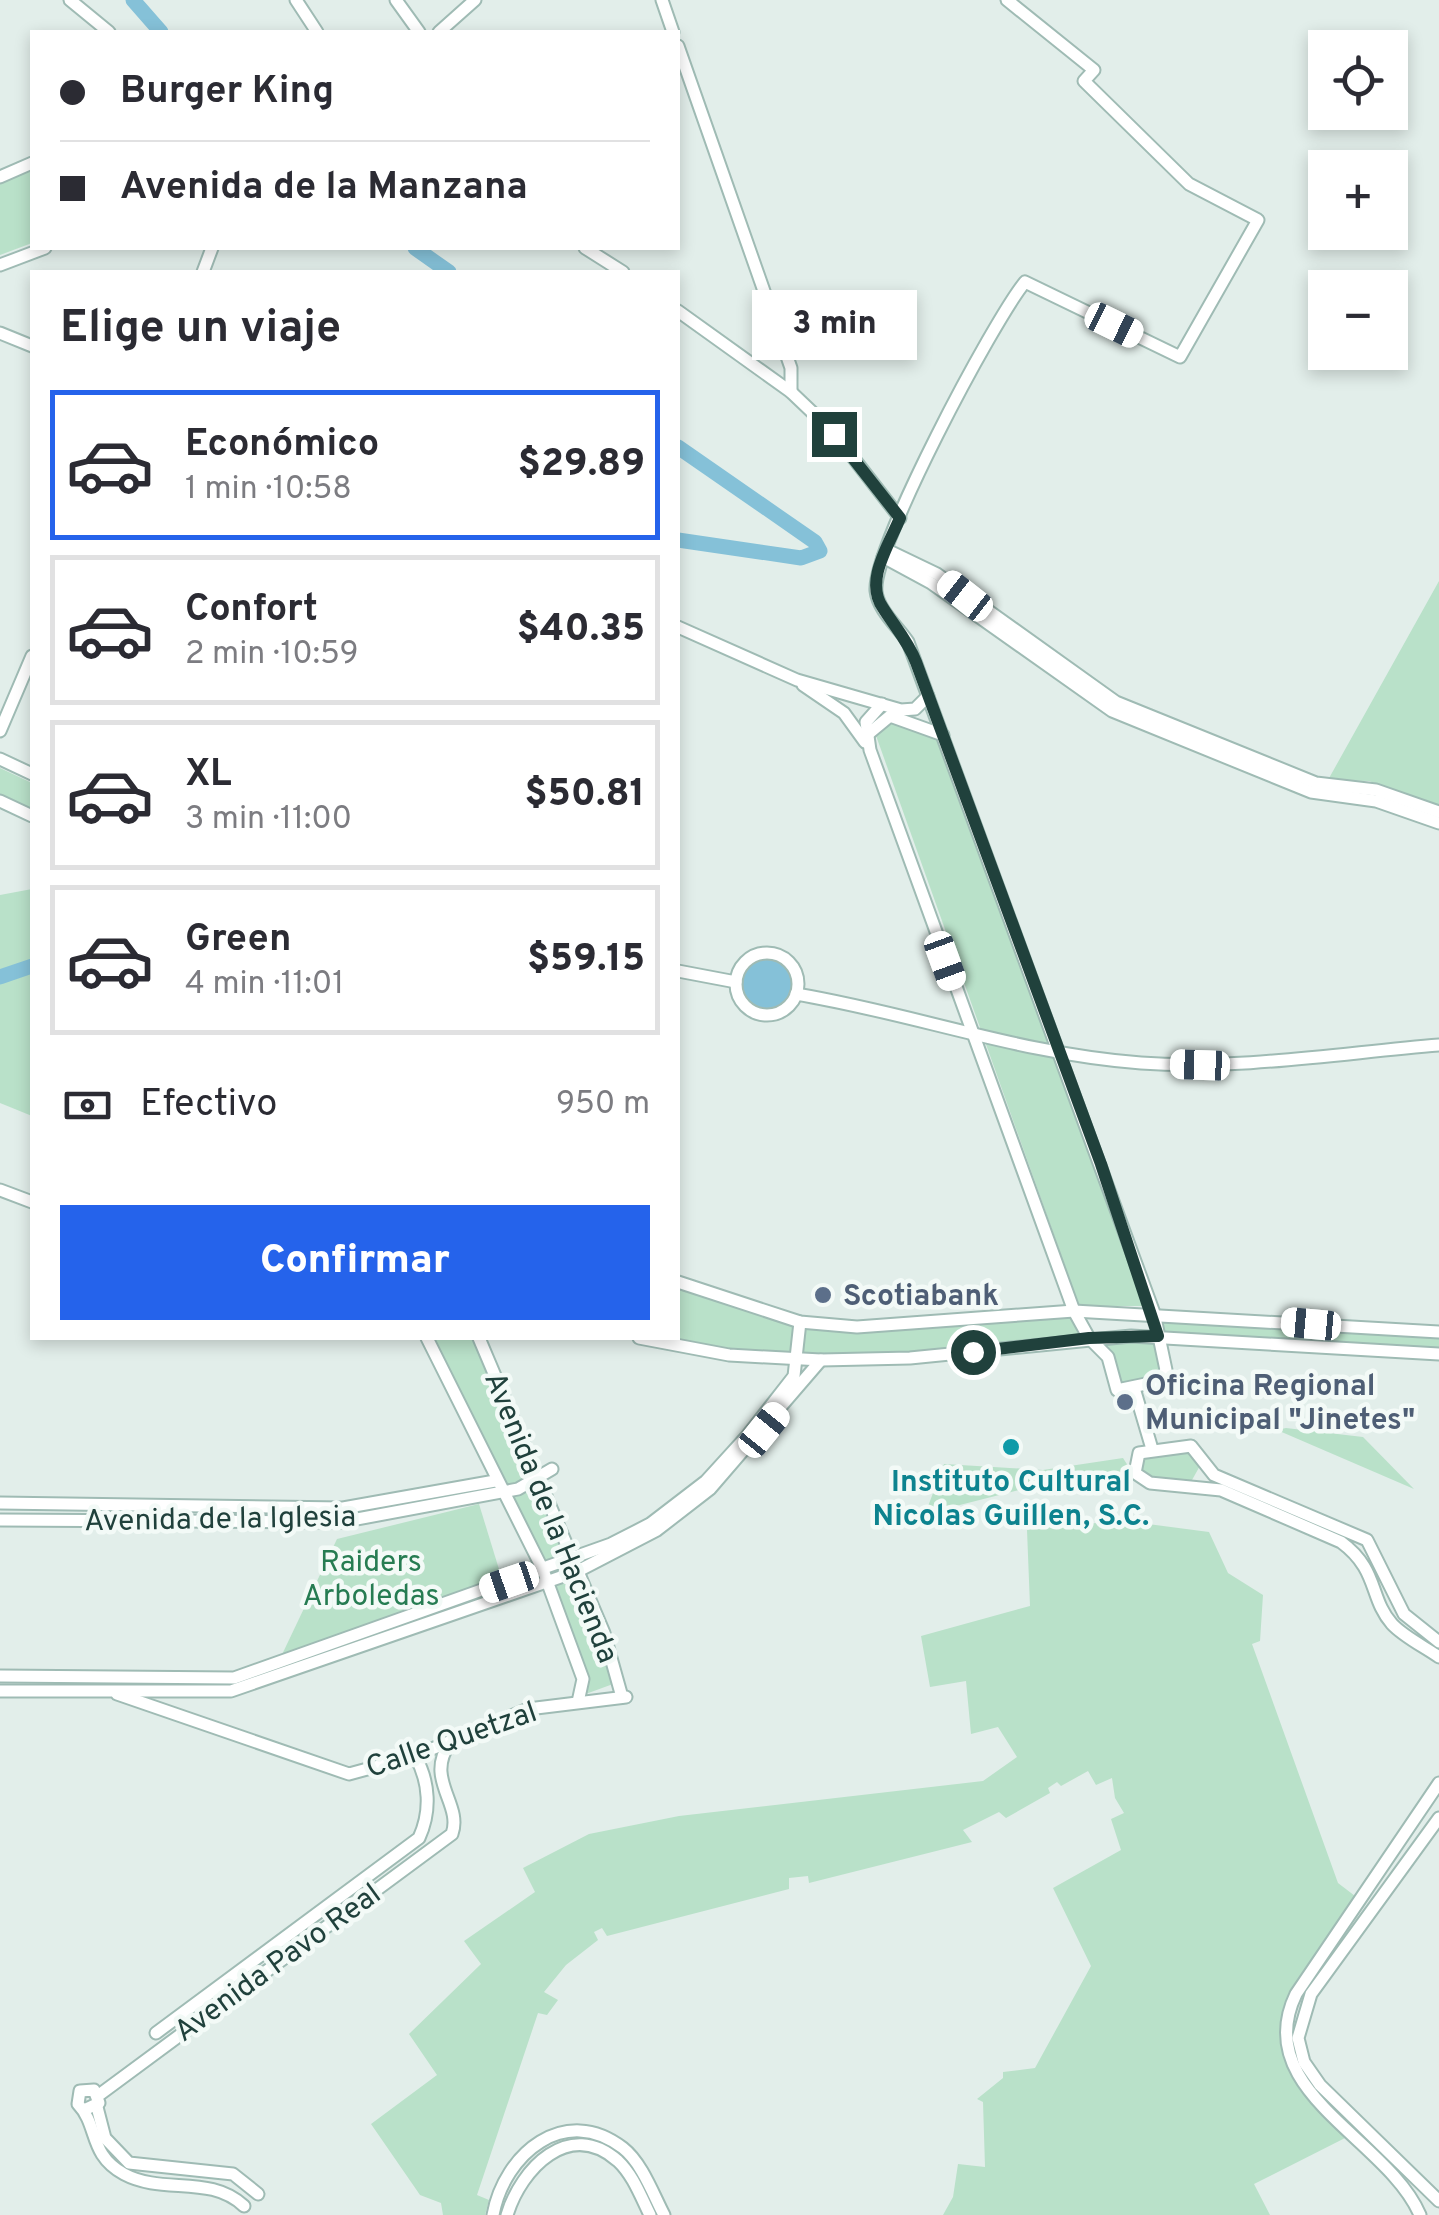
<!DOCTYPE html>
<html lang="es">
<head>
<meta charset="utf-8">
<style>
  :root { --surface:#fff; --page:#f2f2f3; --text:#2b2b33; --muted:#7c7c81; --line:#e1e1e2; --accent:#2563eb }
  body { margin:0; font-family:Overpass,sans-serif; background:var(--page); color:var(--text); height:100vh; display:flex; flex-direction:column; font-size:38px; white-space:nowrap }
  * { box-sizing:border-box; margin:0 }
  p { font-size:32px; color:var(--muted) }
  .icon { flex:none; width:55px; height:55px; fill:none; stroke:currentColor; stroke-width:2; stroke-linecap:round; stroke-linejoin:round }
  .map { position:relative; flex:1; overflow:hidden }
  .details { position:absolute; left:30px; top:270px; width:650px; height:1070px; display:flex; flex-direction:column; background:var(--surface); border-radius:0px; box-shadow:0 5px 15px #0003 }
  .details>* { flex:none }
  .banner { position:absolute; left:30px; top:30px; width:650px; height:220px; border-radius:0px; box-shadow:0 5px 15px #0003; display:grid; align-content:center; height:220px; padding:0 30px; background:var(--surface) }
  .fabs { position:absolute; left:1308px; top:30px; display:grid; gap:20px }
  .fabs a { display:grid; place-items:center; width:100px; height:100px; border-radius:0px; background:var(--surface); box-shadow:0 5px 15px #0003; font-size:50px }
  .end { position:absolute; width:45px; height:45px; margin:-22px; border:12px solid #20413c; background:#fff; box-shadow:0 0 0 5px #fff }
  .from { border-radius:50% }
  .bubble { position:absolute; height:70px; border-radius:0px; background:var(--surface); box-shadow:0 5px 15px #0003; font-size:32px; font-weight:800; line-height:70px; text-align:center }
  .car { position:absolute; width:30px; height:60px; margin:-30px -15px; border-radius:12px; box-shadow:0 0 8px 2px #0007; background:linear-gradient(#fff 24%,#345 0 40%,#fff 0 76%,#345 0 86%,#fff 0) }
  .banner b { display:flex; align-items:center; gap:35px; height:95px; font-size:38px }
  .banner b+b { border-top:2px solid var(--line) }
  .banner i { width:25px; height:25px; background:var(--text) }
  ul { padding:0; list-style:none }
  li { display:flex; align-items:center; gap:30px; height:150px; margin:0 20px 15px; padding:0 10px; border:5px solid var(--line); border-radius:0px }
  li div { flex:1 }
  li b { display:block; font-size:38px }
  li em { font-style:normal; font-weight:800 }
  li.active { border-color:var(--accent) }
  li>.icon { width:90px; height:90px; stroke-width:1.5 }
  h2 { padding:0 30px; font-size:45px; line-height:120px }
  .pay { display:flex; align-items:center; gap:25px; height:110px; padding:0 30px; font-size:38px }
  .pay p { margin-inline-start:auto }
  .primary-button { display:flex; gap:20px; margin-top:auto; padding:20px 30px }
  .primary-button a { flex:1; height:115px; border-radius:0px; background:var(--accent); color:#fff; font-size:40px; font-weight:800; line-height:115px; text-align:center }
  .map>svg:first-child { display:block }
  .green { fill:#b9e1c9 }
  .water { fill:#85c1d8 }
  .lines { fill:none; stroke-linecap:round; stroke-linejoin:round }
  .river { stroke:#85c1d8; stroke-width:15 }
  .secondary-casing { stroke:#9fbbb4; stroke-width:15 }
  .secondary { stroke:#fff; stroke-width:11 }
  .route { stroke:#20413c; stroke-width:12 }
  .service-dot { fill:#5c6f8a; stroke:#f3faf7; stroke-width:4 }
  .culture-dot { fill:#0f9aa8; stroke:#f3faf7; stroke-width:4 }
  .labels { text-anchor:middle; stroke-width:9; stroke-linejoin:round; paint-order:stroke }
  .service-label { font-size:30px; font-weight:bold; fill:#4e5e75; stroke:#f3faf7; text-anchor:start }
  .culture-label { font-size:30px; font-weight:bold; fill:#0d838f; stroke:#f3faf7 }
  .street-label { font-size:30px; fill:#20413c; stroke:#f3faf7 }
  .park-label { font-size:30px; fill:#267c52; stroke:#f3faf7 }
</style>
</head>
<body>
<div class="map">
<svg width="1439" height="2215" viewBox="0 0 1439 2215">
  <rect width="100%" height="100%" fill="#e2eeea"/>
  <g class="green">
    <polygon points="32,170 32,243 0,255 0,183"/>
    <polygon points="1439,581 1439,805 1369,781 1328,780"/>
    <polygon points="882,721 928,730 939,742 1149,1306 1080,1306 1076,1297 874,730"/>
    <polygon points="0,768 32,783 32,811 0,796"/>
    <polygon points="32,889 32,1116 0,1103 0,895"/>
    <polygon points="678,1284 800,1324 1073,1315 1079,1335 910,1357 730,1355 639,1338 678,1338"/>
    <polygon points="1158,1315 1439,1332 1439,1353 1162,1334"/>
    <polygon points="433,1338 476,1338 536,1479 502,1491"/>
    <polygon points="1156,1339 1162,1375 1118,1389 1106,1342"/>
    <polygon points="1286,1428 1363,1437 1414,1489 1277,1430"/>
    <polygon points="1191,1448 1201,1464 1192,1480 1180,1483 1142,1476 1140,1453"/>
    <polygon points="1123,1458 1130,1469 1125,1481 1059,1480 944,1509 927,1509 944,1464 1043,1470"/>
    <polygon points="537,1482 571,1560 543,1569 502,1493"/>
    <polygon points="479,1504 502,1579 278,1663 337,1539"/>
    <path d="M1085,1523L1148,1524L1209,1532L1228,1573L1263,1595L1260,1641L1252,1644L1338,1883L1355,1896C1319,1952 1253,2020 1299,2088C1312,2106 1334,2121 1349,2136L1254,2184L1270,2215H943L953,2197L958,2164L985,2167L983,2102L977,2099L1003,2078V2072L1035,2068L1091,1966L1053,1888L1121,1850L1111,1819L1124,1813L1115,1798L1112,1778L1096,1785L1088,1771L1061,1786L1057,1782L1048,1788L1050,1793L1006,1818L999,1812L963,1830L972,1842L809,1883L808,1876L789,1878V1889L607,1936L602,1928L594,1932L598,1940L566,1965L544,1992L558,2000L547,2015L538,2013L477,2195L489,2200L485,2215H443L441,2203L420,2195L371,2124L437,2075L409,2034L481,1964L464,1941L535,1892L523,1868L589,1834L679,1816L983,1781L1017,1757L998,1727L971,1734L966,1681L930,1687L921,1636L1030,1606L1027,1530Z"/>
    <polygon points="577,1574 602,1633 613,1684 583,1695 550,1584"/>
  </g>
  <circle class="water" cx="767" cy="983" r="27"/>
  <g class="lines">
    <g class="river">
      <polyline points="133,0 161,32"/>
      <polyline points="415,248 449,272"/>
      <polyline points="678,447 815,542 820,551 801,558 678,540"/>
      <polyline points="0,977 32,966"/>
    </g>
    <defs>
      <g id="secondary">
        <polyline points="70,0 109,32"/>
        <polyline points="296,0 317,32"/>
        <polyline points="396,0 419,32"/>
        <polyline points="662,0 673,32"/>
        <polyline points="439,32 475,0"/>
        <polyline points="678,46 791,368 791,392"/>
        <polyline points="0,177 32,163"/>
        <polyline points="585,248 623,272"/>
        <polyline points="0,265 45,248"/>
        <polyline points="203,272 212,248"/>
        <polyline points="678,311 791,392 834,433 900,518"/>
        <polyline points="0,333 32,346"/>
        <polyline points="887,550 937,574 1116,702 1316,783 1376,790 1439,812"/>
        <polyline points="883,557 931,583 1112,711 1311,792 1376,801 1439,823"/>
        <polyline points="678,627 797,680 901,710 915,709 928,696"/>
        <polyline points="803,685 844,713 865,742"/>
        <path d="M882,704L866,722L870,750L1074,1311L1089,1338L1108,1357L1117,1390L1160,1381L1166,1370L1154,1313L908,642C898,627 878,610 876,591C872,549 993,321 1025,282L1180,357L1258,220L1189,184L1084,81L1094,70L1007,0"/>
        <polyline points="0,731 32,656"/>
        <polyline points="867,735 890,716 943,735"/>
        <polyline points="0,759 32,774"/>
        <polyline points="0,801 32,816"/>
        <circle cx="767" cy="984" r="31"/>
        <polyline points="678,971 736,982"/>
        <path d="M796,994C911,1013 1024,1055 1141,1063C1240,1070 1341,1053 1439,1045"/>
        <polyline points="0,1190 32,1202"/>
        <polyline points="678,1282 800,1322 857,1327 1074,1311 1439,1332"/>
        <polyline points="427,1338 543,1570 583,1679 578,1702"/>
        <polyline points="479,1338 604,1633 622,1697"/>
        <polyline points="639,1338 729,1355 821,1360 910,1358 1131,1336 1439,1354"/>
        <polyline points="1134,1388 1152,1449"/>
        <polyline points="0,1503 343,1508 495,1481"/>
        <polyline points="0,1520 341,1522 518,1489 552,1469"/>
        <path d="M1439,1642L1404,1614L1367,1540L1214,1475L1191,1446L1139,1453L1135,1473L1150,1483L1221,1490L1341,1542C1379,1570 1369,1598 1392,1624C1404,1637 1425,1647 1439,1657"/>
        <polyline points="0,1676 234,1678 611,1544 650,1524 706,1481 747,1436 794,1376 800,1322"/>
        <polyline points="0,1691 231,1691 578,1571 657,1530 710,1489 821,1360"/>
        <polyline points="117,1694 349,1774 415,1756 528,1709 626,1697"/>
        <polyline points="1439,1818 1311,1994 1298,2038 1304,2062 1320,2085 1439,2201"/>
        <path d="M156,2033L419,1838C431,1812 430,1782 415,1756"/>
        <path d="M99,2095L452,1834C463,1804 424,1779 450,1743"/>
        <polyline points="97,2107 105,2138 129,2163 233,2174 258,2194"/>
        <path d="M84,2110L99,2103L94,2090L80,2091L78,2104C99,2126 88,2154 124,2174C163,2195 210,2174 244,2206"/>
        <path d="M493,2215C504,2154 565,2103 623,2148C642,2163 653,2194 664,2215"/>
        <path d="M507,2215C521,2169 569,2118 618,2161C633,2175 641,2197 650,2215"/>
        <path d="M1420,2215C1388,2139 1249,2091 1296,1994L1439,1783"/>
      </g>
    </defs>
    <use href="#secondary" class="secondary-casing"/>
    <use href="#secondary" class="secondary"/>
  </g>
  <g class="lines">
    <path class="route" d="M834,434L900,518C889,545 864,581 883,608C895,627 908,641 916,662L1101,1164L1158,1336L1089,1338L973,1352"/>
  </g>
  <g class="service-dot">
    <circle cx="823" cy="1295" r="10"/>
    <circle cx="1125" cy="1402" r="10"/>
  </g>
  <circle class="culture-dot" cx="1011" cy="1447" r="10"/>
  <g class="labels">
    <g class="service-label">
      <text x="843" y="1305">Scotiabank</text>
      <text x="1145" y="1395">Oficina Regional<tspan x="1145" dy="34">Municipal "Jinetes"</tspan></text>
    </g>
    <g class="culture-label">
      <text x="1011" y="1491">Instituto Cultural<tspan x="1011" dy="34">Nicolas Guillen, S.C.</tspan></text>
    </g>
    <g class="street-label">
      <text transform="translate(552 1517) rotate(68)" y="10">Avenida de la Hacienda</text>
      <text transform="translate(220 1518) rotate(-1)" y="10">Avenida de la Iglesia</text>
      <text transform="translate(451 1739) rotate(-19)" y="10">Calle Quetzal</text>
      <text transform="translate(277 1962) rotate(-36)" y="10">Avenida Pavo Real</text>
    </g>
    <g class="park-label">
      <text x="371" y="1571">Raiders<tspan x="371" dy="34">Arboledas</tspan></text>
    </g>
  </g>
</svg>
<div class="fabs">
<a><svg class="icon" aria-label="locate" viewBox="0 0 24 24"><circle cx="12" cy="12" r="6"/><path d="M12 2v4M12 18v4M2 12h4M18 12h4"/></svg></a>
<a>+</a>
<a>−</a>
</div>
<i class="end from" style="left:973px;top:1352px"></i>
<i class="end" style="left:834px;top:434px"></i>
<div class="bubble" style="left:752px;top:290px;width:165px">3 min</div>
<i class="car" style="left:1114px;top:325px;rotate:116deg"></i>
<i class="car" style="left:965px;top:596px;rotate:308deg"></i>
<i class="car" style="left:945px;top:961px;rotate:160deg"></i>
<i class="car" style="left:1200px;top:1065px;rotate:272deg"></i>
<i class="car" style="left:1311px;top:1324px;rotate:275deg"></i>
<i class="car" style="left:764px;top:1430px;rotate:39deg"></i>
<i class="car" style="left:509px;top:1582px;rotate:251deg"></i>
<div class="banner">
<b><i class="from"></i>Burger King</b>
<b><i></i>Avenida de la Manzana</b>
</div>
<section class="details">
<h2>Elige un viaje</h2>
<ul>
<li class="active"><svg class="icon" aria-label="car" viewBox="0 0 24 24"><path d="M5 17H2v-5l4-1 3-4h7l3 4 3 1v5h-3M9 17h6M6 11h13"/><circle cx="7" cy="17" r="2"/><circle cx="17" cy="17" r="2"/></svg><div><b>Económico</b><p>1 min · 10:58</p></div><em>$29.89</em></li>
<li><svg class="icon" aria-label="car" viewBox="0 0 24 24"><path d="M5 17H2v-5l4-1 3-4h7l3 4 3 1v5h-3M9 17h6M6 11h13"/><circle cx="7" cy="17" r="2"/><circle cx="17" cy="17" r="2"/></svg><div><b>Confort</b><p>2 min · 10:59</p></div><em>$40.35</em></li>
<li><svg class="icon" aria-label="car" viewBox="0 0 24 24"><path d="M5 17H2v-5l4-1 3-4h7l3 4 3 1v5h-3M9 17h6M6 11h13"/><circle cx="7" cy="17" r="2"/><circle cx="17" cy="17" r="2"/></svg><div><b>XL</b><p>3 min · 11:00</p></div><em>$50.81</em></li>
<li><svg class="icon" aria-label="car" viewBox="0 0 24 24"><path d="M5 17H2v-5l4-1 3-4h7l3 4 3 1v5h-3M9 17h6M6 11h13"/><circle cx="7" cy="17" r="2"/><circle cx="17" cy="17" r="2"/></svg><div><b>Green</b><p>4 min · 11:01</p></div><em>$59.15</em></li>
</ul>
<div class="pay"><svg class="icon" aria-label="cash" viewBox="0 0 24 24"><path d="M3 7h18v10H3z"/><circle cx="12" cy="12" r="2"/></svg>Efectivo<p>950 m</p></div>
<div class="primary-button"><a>Confirmar</a></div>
</section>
</div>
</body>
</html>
